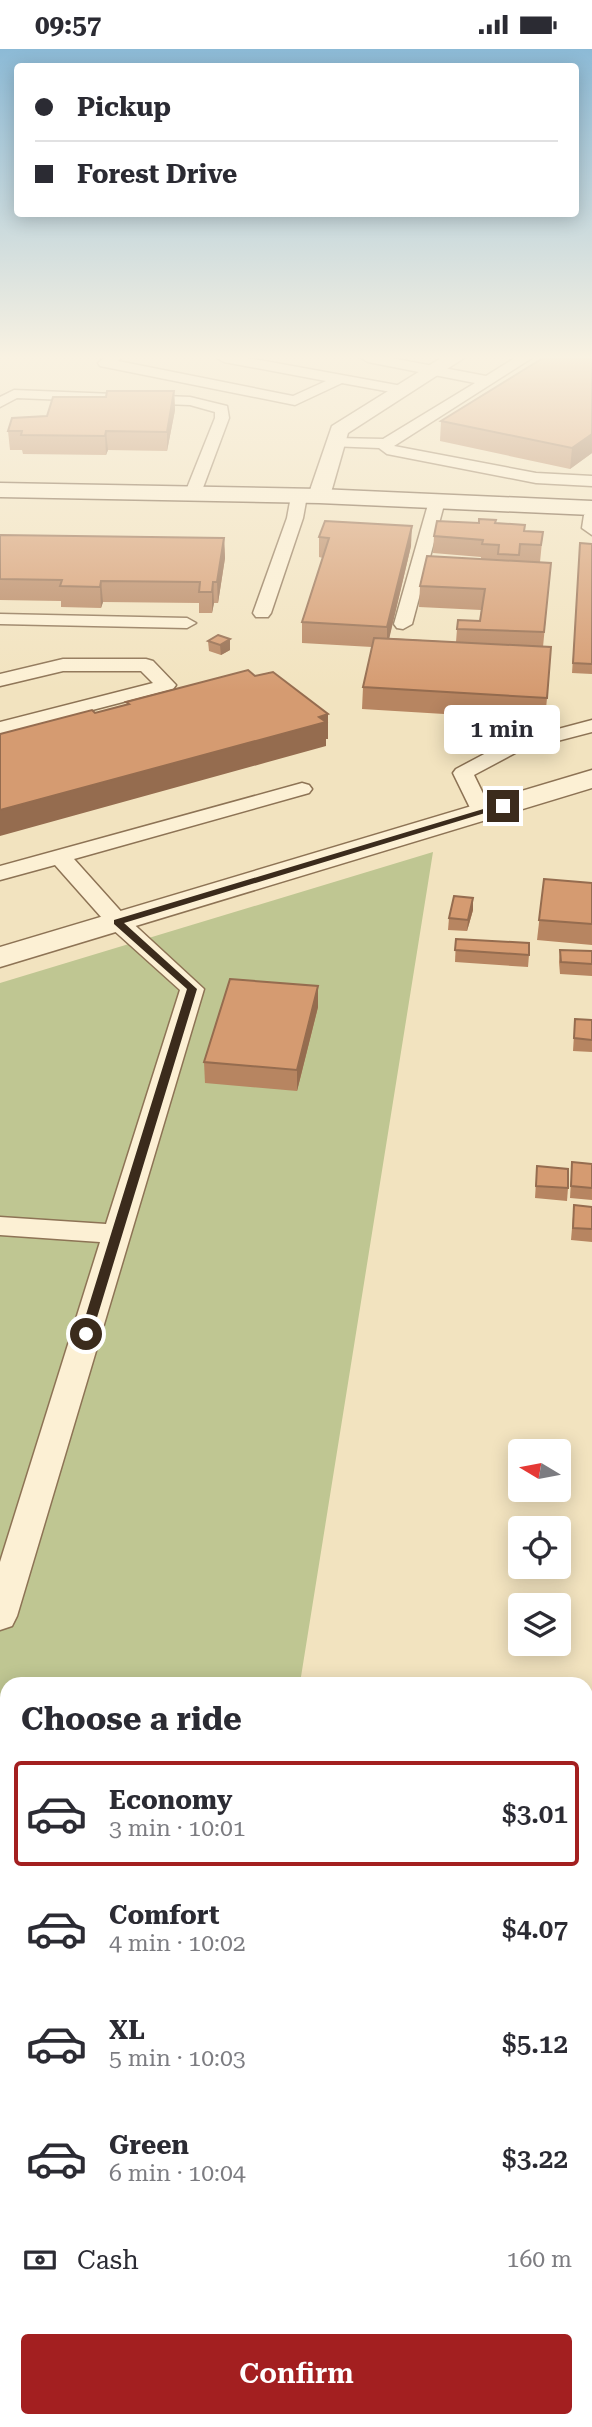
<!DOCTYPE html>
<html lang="en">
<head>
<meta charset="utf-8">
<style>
  :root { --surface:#fff; --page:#f7f7f7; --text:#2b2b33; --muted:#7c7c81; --line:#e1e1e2; --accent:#a31f20 }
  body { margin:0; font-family:"Roboto Serif",serif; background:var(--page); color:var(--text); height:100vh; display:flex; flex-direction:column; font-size:26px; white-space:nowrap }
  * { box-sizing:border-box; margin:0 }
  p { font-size:23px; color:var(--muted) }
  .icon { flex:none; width:38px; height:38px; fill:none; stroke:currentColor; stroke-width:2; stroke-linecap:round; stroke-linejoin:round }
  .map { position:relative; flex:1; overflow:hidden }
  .panel { position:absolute; left:0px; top:1628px; width:593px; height:751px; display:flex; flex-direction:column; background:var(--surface); border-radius:21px 21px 0 0; box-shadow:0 4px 18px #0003 }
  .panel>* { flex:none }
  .top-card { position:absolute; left:14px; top:14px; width:565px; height:154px; border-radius:7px; box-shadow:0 4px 18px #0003; display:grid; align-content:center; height:154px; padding:0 21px; background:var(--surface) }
  .needle { width:46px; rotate:280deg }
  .fabs { position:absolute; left:508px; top:1390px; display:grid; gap:14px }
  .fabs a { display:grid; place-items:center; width:63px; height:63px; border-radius:7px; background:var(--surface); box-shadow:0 4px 18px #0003; font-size:35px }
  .end { position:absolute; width:32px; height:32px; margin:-16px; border:9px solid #3b2b1c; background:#fff; box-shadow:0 0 0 4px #fff }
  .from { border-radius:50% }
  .bubble { position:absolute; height:49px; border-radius:7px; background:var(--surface); box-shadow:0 4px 18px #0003; font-size:23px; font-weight:600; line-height:49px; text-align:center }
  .top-card b { display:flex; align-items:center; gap:24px; height:66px; font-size:26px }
  .top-card b+b { border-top:2px solid var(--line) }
  .top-card i { width:18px; height:18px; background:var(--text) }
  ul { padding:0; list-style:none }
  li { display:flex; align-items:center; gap:21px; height:105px; margin:0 14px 10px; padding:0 7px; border:4px solid transparent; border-radius:7px }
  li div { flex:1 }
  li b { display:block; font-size:26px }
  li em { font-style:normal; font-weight:600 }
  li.on { border-color:var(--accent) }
  li>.icon { width:63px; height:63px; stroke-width:1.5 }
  h2 { padding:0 21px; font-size:32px; line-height:84px }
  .pay { display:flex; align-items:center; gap:18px; height:77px; padding:0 21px; font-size:26px }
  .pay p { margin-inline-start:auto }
  .action { display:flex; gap:14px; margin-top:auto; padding:14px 21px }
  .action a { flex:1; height:80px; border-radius:7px; background:var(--accent); color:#fff; font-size:28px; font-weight:600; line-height:80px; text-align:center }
  .status { display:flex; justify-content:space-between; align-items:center; height:49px; padding:0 35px; background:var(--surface); direction:ltr }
  .status svg { height:19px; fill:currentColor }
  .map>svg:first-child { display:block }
  .cemetery { fill:#bfc692 }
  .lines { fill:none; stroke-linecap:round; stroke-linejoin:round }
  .service-casing { stroke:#8d7355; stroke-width:3 }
  .minor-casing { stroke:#8d7355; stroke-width:3 }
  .tertiary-casing { stroke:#8d7355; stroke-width:3 }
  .secondary-casing { stroke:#6f5439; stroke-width:3 }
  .service { fill:#fcf0d4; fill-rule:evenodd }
  .minor { fill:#fcf0d4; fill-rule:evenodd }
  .tertiary { fill:#fcf0d4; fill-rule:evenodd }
  .secondary { fill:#fcf0d4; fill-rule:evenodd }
  .wall { fill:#b78561 }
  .shaded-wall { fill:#956c4f }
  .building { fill:#d59b71; stroke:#956c4f; stroke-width:2 }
  .route { fill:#3b2b1c }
</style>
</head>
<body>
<div class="status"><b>09:57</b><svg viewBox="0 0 49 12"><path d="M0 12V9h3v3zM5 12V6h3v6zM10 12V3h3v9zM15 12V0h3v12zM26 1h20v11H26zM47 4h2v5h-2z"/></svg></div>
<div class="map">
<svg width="592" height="2378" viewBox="0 0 592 2378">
  <rect width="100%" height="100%" fill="#f2e3bf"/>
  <polygon class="cemetery" points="433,803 300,1634 7,1634 7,2371 182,2371 181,2378 0,2378 0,934"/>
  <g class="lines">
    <defs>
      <g id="service">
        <polygon points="104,309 121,309 118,312 293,347 326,332 224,313 217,309 248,309 402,337 409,341 402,345 342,334 295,356 100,317 98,314"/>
        <polygon points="361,309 391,309 486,327 515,309 532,309 394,397 536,424 592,427 592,437 536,434 387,405 379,399 330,397 327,394 330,391 335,389 383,390 475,334 368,313"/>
        <polygon points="14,341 190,348 227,357 229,369 201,444 193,449 185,444 215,369 215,363 190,356 17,349 0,358 0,348"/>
        <polygon points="299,442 307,447 303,469 271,564 268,568 256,568 253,564 287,469 291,447"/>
        <polygon points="437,447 445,452 412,575 403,580 397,579 394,575 429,452"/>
        <polygon points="592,461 592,486 582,479 584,466"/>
        <polygon points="0,565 187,569 196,574 187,579 0,575"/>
        <polygon points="63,610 146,610 153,612 176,636 173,640 0,685 0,673 153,634 141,622 63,622 0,637 0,625"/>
        <polygon points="592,671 592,683 519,702 474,726 492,763 488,767 474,767 453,724 456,720 505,694"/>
        <polygon points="302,734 309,736 312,740 309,744 74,810 126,868 204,940 17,1567 12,1577 0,1581 0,1513 100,1193 0,1186 0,1168 106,1175 180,941 110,878 55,816 0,831 0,817"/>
      </g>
      <polygon id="minor" points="441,309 464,309 348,384 330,447 327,452 311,452 308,447 332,377"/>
      <polygon id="tertiary" points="592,721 592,739 0,918 0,898"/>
      <polygon id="secondary" points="0,434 319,440 592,452 592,466 319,454 0,448"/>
    </defs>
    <use href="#service" class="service-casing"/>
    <use href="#minor" class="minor-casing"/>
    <use href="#tertiary" class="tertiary-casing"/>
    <use href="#secondary" class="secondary-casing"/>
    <use href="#service" class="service"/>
    <use href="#minor" class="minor"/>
    <use href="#tertiary" class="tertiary"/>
    <use href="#secondary" class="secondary"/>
  </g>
  <g class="wall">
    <polygon points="592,309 592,404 570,420 440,392 441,372"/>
    <polygon points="174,342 175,361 167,402 108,401 106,406 23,405 22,401 10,401 8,382 47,367 106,348"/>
    <polygon points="496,474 524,482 543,483 540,513 551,514 543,598 547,649 545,671 362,660 363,638 372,598 302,594 302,573 323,509 319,508 319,488 411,497 389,589 456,593 457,580 480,572 481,561 419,558 420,537 481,510 481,508 433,504 434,487"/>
    <polygon points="0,486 224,489 225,509 218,554 214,554 212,564 199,564 199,554 103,553 101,559 61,558 61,552 0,551"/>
    <polygon points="580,494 592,495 592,625 572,624"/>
    <polygon points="230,590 230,601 221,606 209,602 208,592"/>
    <polygon points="544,830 592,834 592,896 537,891"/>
    <polygon points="473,861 467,882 448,881 449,869"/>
    <polygon points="456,890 529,906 528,918 455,913"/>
    <polygon points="560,901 592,902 592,927 560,925 559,913"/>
    <polygon points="318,937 318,958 297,1042 205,1034 204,1013"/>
    <polygon points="575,970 592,971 592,1003 573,1002"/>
    <polygon points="572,1113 592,1115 592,1151 570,1149"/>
    <polygon points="537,1117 568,1139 567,1152 535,1149"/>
    <polygon points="574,1156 592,1158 592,1193 571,1191"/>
  </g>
  <g class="shaded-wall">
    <polygon points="174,342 175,361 167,402 167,383"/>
    <polygon points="106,382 108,401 106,406 105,387"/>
    <polygon points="592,385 592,404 570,420 572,399"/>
    <polygon points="412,477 411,497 387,599 387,578"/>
    <polygon points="224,489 225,509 218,554 217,533"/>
    <polygon points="101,532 103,553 101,559 100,538"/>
    <polygon points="213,533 214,554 212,564 212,543"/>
    <polygon points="230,590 230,601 221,606 220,596"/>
    <polygon points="328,665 328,690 326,690 326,697 0,787 0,761"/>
    <polygon points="473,849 473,861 467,882 468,871"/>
    <polygon points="318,937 318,958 297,1042 297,1021"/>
  </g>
  <g class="building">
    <polygon points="543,309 592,309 592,385 572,399 441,372"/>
    <polygon points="107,342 174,342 167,383 106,382 105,387 21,386 22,382 8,382 12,369 47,367 53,348 106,348"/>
    <polygon points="479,470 496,471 495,474 525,476 524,482 543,483 541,496 520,495 519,506 498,505 499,496 482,495 483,491 434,487 437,472 479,474"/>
    <polygon points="325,472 412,477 387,578 302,573 329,489 319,488"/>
    <polygon points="0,486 224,489 217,533 213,533 212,543 199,543 200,533 101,532 100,538 60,537 62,531 0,530"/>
    <polygon points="580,494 592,495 592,615 573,614"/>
    <polygon points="427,507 551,514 544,583 457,580 458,571 480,572 485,540 420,537"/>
    <polygon points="218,586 230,590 220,596 208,592"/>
    <polygon points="374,589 551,598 547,649 363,638"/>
    <polygon points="248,621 255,627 273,623 328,665 319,668 326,673 0,761 0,685 92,661 95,664 129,655 126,653"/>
    <polygon points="544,830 592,834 592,875 539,871"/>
    <polygon points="454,847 473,849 468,871 449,869"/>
    <polygon points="456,890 529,894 529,906 455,901"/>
    <polygon points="560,901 592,902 592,915 561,913"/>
    <polygon points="230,930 318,937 297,1021 204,1013"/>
    <polygon points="575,970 592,971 592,991 574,989"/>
    <polygon points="572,1113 592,1115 592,1139 571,1137"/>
    <polygon points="537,1117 568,1120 568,1139 536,1137"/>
    <polygon points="574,1156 592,1158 592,1180 573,1179"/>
  </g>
  <linearGradient id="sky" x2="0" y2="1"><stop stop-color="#8cbad6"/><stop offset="0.48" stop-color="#f9f2e2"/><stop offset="1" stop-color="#f9f2e2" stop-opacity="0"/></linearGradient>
  <rect width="592" height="642" fill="url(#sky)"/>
  <polygon class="route" points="500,755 508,757 124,874 197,940 92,1285 91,1288 82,1288 80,1285 187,940 114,875 114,871"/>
</svg>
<div class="fabs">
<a><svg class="needle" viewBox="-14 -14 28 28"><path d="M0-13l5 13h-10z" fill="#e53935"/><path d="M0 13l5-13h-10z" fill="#7c7c81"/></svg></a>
<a><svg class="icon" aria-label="locate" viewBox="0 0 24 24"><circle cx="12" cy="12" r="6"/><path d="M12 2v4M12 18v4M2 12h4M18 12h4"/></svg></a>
<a><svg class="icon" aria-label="layers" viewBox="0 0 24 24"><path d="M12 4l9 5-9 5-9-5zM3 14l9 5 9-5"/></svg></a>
</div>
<i class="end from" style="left:86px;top:1285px"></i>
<i class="end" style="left:503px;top:757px"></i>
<div class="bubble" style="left:444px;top:656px;width:116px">1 min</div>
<div class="top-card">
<b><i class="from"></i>Pickup</b>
<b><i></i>Forest Drive</b>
</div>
<section class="panel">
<h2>Choose a ride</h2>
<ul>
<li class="on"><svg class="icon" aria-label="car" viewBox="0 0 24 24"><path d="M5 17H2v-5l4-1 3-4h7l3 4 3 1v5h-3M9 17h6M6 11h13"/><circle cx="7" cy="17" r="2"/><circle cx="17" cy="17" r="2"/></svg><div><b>Economy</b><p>3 min · 10:01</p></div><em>$3.01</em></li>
<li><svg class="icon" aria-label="car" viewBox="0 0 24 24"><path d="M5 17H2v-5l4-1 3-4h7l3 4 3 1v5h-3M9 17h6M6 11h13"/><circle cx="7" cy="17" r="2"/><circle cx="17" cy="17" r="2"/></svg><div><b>Comfort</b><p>4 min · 10:02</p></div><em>$4.07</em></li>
<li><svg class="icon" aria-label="car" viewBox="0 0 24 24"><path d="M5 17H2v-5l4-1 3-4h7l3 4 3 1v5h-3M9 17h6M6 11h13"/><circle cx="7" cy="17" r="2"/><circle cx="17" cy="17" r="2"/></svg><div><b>XL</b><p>5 min · 10:03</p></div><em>$5.12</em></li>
<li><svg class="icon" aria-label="car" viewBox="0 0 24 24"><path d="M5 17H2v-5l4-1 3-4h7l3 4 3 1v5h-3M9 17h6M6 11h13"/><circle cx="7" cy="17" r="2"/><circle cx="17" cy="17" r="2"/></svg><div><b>Green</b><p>6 min · 10:04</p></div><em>$3.22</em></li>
</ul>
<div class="pay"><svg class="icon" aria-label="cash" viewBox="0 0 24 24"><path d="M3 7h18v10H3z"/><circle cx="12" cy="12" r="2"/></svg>Cash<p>160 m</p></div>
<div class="action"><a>Confirm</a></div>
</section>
</div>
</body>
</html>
